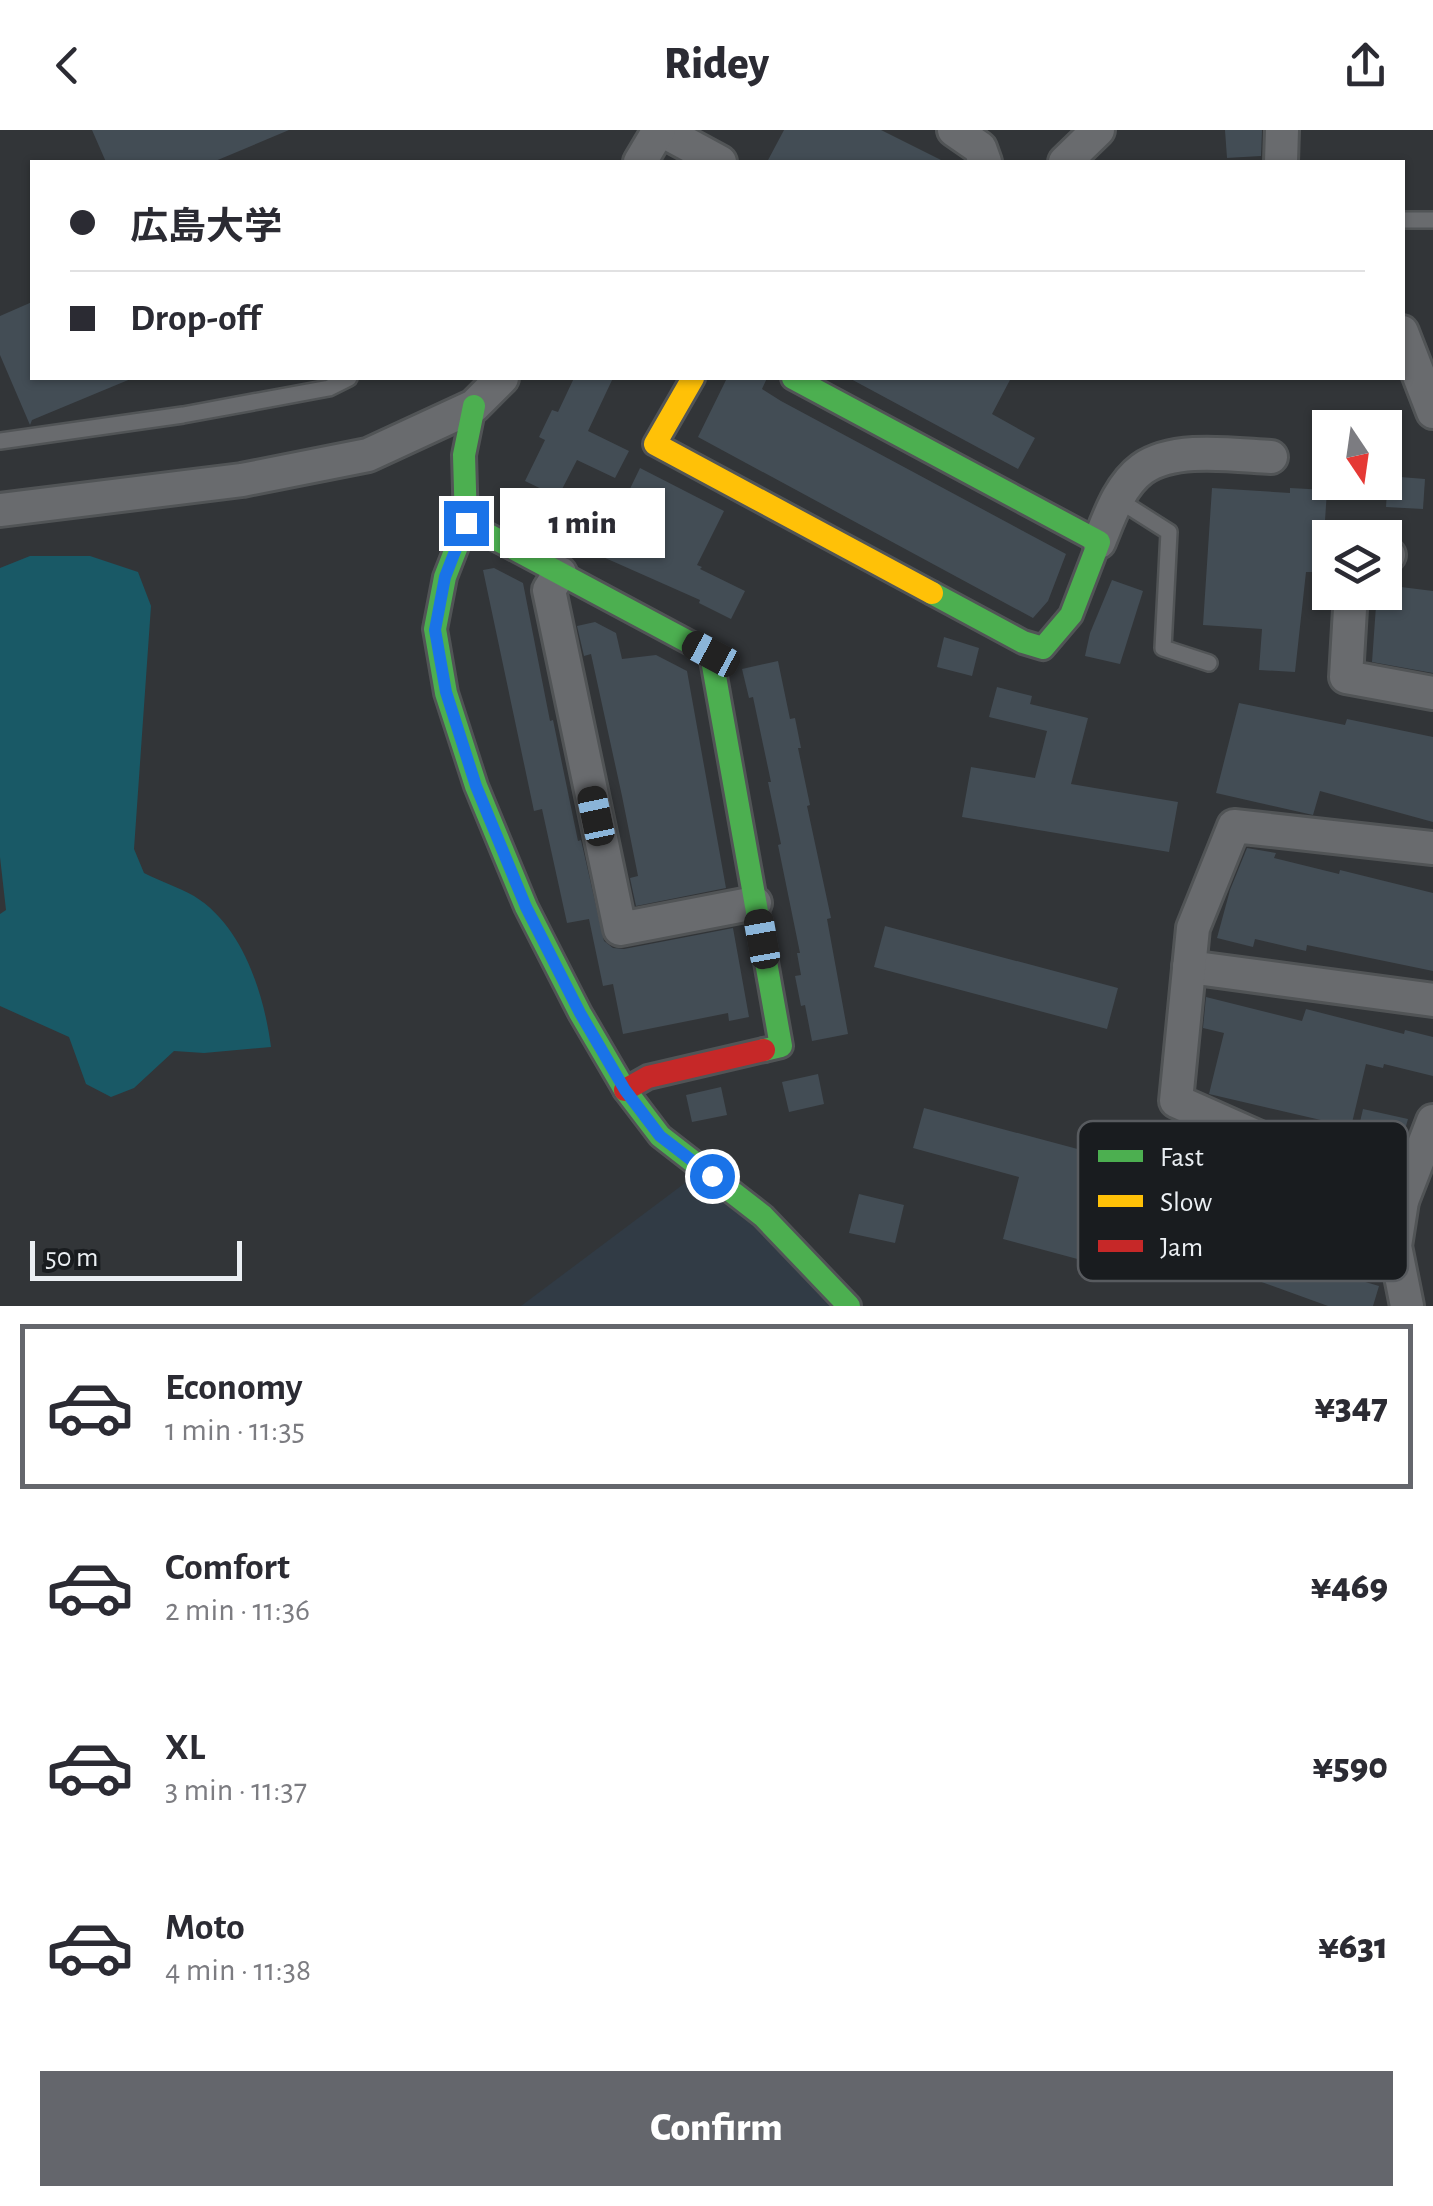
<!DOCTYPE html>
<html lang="en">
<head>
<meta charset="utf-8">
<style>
  :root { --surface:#fff; --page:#f2f2f3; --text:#2b2b33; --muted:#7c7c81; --line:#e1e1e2; --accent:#64666c }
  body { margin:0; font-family:"Alegreya Sans","Noto Sans JP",sans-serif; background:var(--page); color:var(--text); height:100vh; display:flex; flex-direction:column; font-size:38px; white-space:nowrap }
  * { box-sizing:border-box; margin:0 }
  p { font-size:32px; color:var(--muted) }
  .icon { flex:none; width:55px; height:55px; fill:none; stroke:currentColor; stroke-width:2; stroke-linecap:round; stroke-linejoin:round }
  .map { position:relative; height:1176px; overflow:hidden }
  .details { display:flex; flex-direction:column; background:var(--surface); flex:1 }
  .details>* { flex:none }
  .banner { position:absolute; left:30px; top:30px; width:1375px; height:220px; border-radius:0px; box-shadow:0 2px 8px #0004; display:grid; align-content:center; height:220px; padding:0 40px; background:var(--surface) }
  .needle { width:65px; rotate:167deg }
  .buttons { position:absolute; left:1312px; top:280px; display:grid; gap:20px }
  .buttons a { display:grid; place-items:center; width:90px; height:90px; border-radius:0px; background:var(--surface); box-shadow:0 2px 8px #0004; font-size:50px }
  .scale { position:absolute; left:30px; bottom:25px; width:212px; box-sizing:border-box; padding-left:10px; border:5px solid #ebeff3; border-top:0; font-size:28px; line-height:35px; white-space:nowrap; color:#ebeff3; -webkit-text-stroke:8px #191c1f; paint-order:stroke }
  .end { position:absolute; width:45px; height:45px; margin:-22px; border:12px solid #1a73e8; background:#fff; box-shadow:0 0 0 5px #fff }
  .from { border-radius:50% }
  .bubble { position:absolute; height:70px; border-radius:0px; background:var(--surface); box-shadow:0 2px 8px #0004; font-size:32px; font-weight:800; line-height:70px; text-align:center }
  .car { position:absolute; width:30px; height:60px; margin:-30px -15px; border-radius:12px; box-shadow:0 0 8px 2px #0007; background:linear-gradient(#222 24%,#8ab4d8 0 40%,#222 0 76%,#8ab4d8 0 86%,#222 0) }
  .banner b { display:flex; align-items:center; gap:35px; height:95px; font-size:38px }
  .banner b+b { border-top:2px solid var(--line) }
  .banner i { width:25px; height:25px; background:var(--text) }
  ul { padding:18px 0 0; list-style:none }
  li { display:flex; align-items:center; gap:30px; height:165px; margin:0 20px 15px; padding:0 20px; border:5px solid transparent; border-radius:0px }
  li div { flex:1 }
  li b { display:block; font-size:38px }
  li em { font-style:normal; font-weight:800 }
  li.active { border-color:var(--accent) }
  li>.icon { width:90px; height:90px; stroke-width:1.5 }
  .cta { display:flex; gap:20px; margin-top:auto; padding:20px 40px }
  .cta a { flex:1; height:115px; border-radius:0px; background:var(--accent); color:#fff; font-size:40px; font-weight:800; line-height:115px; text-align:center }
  header { display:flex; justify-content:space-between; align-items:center; height:130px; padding:0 40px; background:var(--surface); font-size:45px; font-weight:800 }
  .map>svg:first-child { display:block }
  .built { fill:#313b45 }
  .water { fill:#195966 }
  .building { fill:#434d55 }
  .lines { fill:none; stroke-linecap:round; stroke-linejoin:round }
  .lane-casing { stroke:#515456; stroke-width:20 }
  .street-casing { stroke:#515456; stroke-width:38 }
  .fast-casing { stroke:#515456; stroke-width:28 }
  .slow-casing { stroke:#515456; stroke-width:28 }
  .jam-casing { stroke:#515456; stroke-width:28 }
  .lane { stroke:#696b6e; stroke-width:15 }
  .street { stroke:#696b6e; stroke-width:32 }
  .fast { stroke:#4caf50; stroke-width:22 }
  .slow { stroke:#ffc107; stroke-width:22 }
  .jam { stroke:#c62828; stroke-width:22 }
  .route { stroke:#1a73e8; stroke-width:12 }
  .key { fill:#191c1f; stroke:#585b5f; stroke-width:2.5 }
  .key-label { font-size:28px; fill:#ebeff3 }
</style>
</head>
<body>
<header><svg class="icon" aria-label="back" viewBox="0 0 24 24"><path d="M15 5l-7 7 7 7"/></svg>Ridey<svg class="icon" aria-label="share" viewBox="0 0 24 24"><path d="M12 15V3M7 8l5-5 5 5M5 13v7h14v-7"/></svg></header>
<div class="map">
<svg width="1433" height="1176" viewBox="0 0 1433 1176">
  <rect width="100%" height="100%" fill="#323538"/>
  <polygon class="built" points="701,1041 846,1176 521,1176"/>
  <path class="water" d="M30,426H90L138,442L151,476L134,719L144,743C160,751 178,757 194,766C243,796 264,864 271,917L204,923L174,921L134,958L111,967L86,954L69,907L0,876V784L6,780L0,727V438Z"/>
  <g class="building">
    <polygon points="92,0 289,0 213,32 106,32"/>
    <polygon points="784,0 881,0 945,32 767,32"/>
    <polygon points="1225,0 1262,0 1261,26 1227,28"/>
    <polygon points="32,172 32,248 133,248 32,290 30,295 0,225 0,186"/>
    <polygon points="574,248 613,248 588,301 629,321 615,348 577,330 558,367 525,351 545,310 539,307 552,280 558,282"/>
    <polygon points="727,248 767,248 762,259 781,271 1066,424 1048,471 1033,488 698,307"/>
    <polygon points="849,248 1011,248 992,284 1035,308 1018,339"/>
    <polygon points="640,338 724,381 697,435 702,437 700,439 745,461 731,489 699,473 700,470 603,427 632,368 627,365"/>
    <polygon points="1388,346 1425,349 1423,379 1386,377"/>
    <polygon points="1212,358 1290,363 1290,358 1327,360 1325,391 1316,390 1313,442 1306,442 1295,542 1259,540 1262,499 1203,495"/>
    <polygon points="494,438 523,453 550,591 553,590 578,711 581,710 604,811 613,818 624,819 733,798 749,887 729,891 728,883 623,904 613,854 603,856 589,789 567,793 542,679 534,681 483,440"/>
    <polygon points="1112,450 1143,461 1120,534 1085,526 1090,503"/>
    <polygon points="1385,455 1433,461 1433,543 1372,532 1377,462 1385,462"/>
    <polygon points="595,492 616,503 622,529 656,525 687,541 726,758 636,776 630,748 638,746 622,666 591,524 584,526 577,496"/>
    <polygon points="944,507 979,518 972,546 937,537"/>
    <polygon points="778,531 790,589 795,588 801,618 798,618 810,675 807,676 831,788 827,789 848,904 812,911 805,875 801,876 795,846 801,845 797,823 800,823 778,715 781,714 768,652 771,652 753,567 749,568 742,539"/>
    <polygon points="997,557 1032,566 1030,574 1088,588 1071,654 1178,672 1169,722 962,687 971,637 1035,648 1047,601 989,587"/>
    <polygon points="1239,573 1345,595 1347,589 1433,607 1433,692 1320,661 1313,685 1216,663"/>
    <polygon points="1247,718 1276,723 1274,728 1339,744 1340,740 1433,763 1433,841 1307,815 1306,821 1255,809 1253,817 1217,808 1230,760"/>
    <polygon points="885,796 1118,858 1107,899 874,837"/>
    <polygon points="1206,867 1302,891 1306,879 1404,904 1405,900 1433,907 1433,946 1384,934 1383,938 1366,934 1351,997 1209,964 1224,903 1203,898"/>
    <polygon points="818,944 824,974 789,982 782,952"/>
    <polygon points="721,957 727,985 692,992 686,965"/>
    <polygon points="924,978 1182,1047 1152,1149 1003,1109 1019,1047 913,1018"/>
    <polygon points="1363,979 1408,989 1397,1028 1354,1018"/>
    <polygon points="1193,1004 1221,1013 1216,1026 1380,1083 1376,1110 1362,1151 1379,1156 1373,1176 1328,1176 1203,1131 1227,1054 1181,1040"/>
    <polygon points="859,1064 904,1075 895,1113 849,1103"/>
  </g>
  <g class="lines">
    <defs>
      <g id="lane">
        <polyline points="1402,90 1433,90"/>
        <polyline points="0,311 183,285 329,258 349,248"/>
        <polyline points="1117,369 1169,402 1163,518 1209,533"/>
      </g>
      <g id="street">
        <polyline points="661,0 720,32"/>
        <polyline points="954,0 980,18 985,32"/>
        <polyline points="640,32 659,0"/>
        <polyline points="1065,32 1098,0"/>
        <polyline points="1281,32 1282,0"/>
        <polyline points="1402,202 1433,282"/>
        <polyline points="0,380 242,350 368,325 474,276 502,248"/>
        <path d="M1099,412C1109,388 1119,356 1142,339C1174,316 1233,325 1271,327"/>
        <polyline points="1385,426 1389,425"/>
        <polyline points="560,443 549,460 620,799 755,773"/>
        <polyline points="1351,462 1346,547 1433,563"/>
        <polyline points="1189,837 1433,870"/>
        <polyline points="1402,1071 1176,971 1193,798 1234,696 1433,718"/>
        <polyline points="1407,1176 1395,1116 1402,1071 1433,991"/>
      </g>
      <g id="fast">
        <polyline points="793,248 1099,412 1071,485 1043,518 1023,512 932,463"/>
        <polyline points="474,276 464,325 466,393 445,447 435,499 446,563 476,656 526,777 580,883 625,960 660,1006 763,1086 849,1176"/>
        <polyline points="466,393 711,524 781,916 764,920"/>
      </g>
      <polyline id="slow" points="693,248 655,314 932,463"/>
      <polyline id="jam" points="625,960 648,947 764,920"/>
    </defs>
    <use href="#lane" class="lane-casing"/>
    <use href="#street" class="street-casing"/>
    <use href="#fast" class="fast-casing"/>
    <use href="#slow" class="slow-casing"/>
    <use href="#jam" class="jam-casing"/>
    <use href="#lane" class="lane"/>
    <use href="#street" class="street"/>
    <use href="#fast" class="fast"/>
    <use href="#slow" class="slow"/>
    <use href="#jam" class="jam"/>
  </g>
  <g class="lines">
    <polyline class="route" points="466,393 445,447 435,500 446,562 476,656 526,777 580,883 625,960 660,1006 712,1046"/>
  </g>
  <rect x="1078" y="991" width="330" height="160" rx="15" class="key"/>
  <rect x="1098" y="1020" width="45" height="12" fill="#4caf50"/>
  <rect x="1098" y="1065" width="45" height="12" fill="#ffc107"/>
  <rect x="1098" y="1110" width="45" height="12" fill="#c62828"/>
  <g class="key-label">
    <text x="1160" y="1036">Fast</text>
    <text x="1160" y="1081">Slow</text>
    <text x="1160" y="1126">Jam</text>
  </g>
</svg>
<div class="buttons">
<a><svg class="needle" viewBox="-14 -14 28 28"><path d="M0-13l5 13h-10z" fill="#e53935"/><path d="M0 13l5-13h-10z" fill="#7c7c81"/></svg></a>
<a><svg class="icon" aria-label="layers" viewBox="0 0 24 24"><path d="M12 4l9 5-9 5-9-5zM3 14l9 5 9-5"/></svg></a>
</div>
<div class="scale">50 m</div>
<i class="end from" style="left:712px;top:1046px"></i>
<i class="end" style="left:466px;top:393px"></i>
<div class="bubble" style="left:500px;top:358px;width:165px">1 min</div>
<i class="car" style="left:711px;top:524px;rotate:298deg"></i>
<i class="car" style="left:596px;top:686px;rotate:348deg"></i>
<i class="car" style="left:762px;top:809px;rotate:350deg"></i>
<div class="banner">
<b><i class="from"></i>広島大学</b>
<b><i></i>Drop-off</b>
</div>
</div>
<section class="details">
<ul>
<li class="active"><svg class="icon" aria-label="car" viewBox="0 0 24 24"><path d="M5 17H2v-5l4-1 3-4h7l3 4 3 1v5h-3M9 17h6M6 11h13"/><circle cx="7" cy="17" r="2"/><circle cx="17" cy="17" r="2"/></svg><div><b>Economy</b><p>1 min · 11:35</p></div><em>¥347</em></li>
<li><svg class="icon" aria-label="car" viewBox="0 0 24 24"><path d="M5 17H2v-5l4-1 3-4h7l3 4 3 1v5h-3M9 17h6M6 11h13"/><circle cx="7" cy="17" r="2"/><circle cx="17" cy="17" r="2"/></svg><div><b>Comfort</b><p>2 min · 11:36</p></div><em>¥469</em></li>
<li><svg class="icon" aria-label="car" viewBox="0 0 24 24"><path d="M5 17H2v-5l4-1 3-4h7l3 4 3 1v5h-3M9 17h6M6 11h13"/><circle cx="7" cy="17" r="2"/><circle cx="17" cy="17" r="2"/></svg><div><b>XL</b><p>3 min · 11:37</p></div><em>¥590</em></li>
<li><svg class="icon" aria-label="car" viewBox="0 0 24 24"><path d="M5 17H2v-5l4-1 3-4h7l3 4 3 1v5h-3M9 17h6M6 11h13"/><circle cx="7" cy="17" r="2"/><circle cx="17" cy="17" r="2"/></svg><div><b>Moto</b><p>4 min · 11:38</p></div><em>¥631</em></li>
</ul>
<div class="cta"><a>Confirm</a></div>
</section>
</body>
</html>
